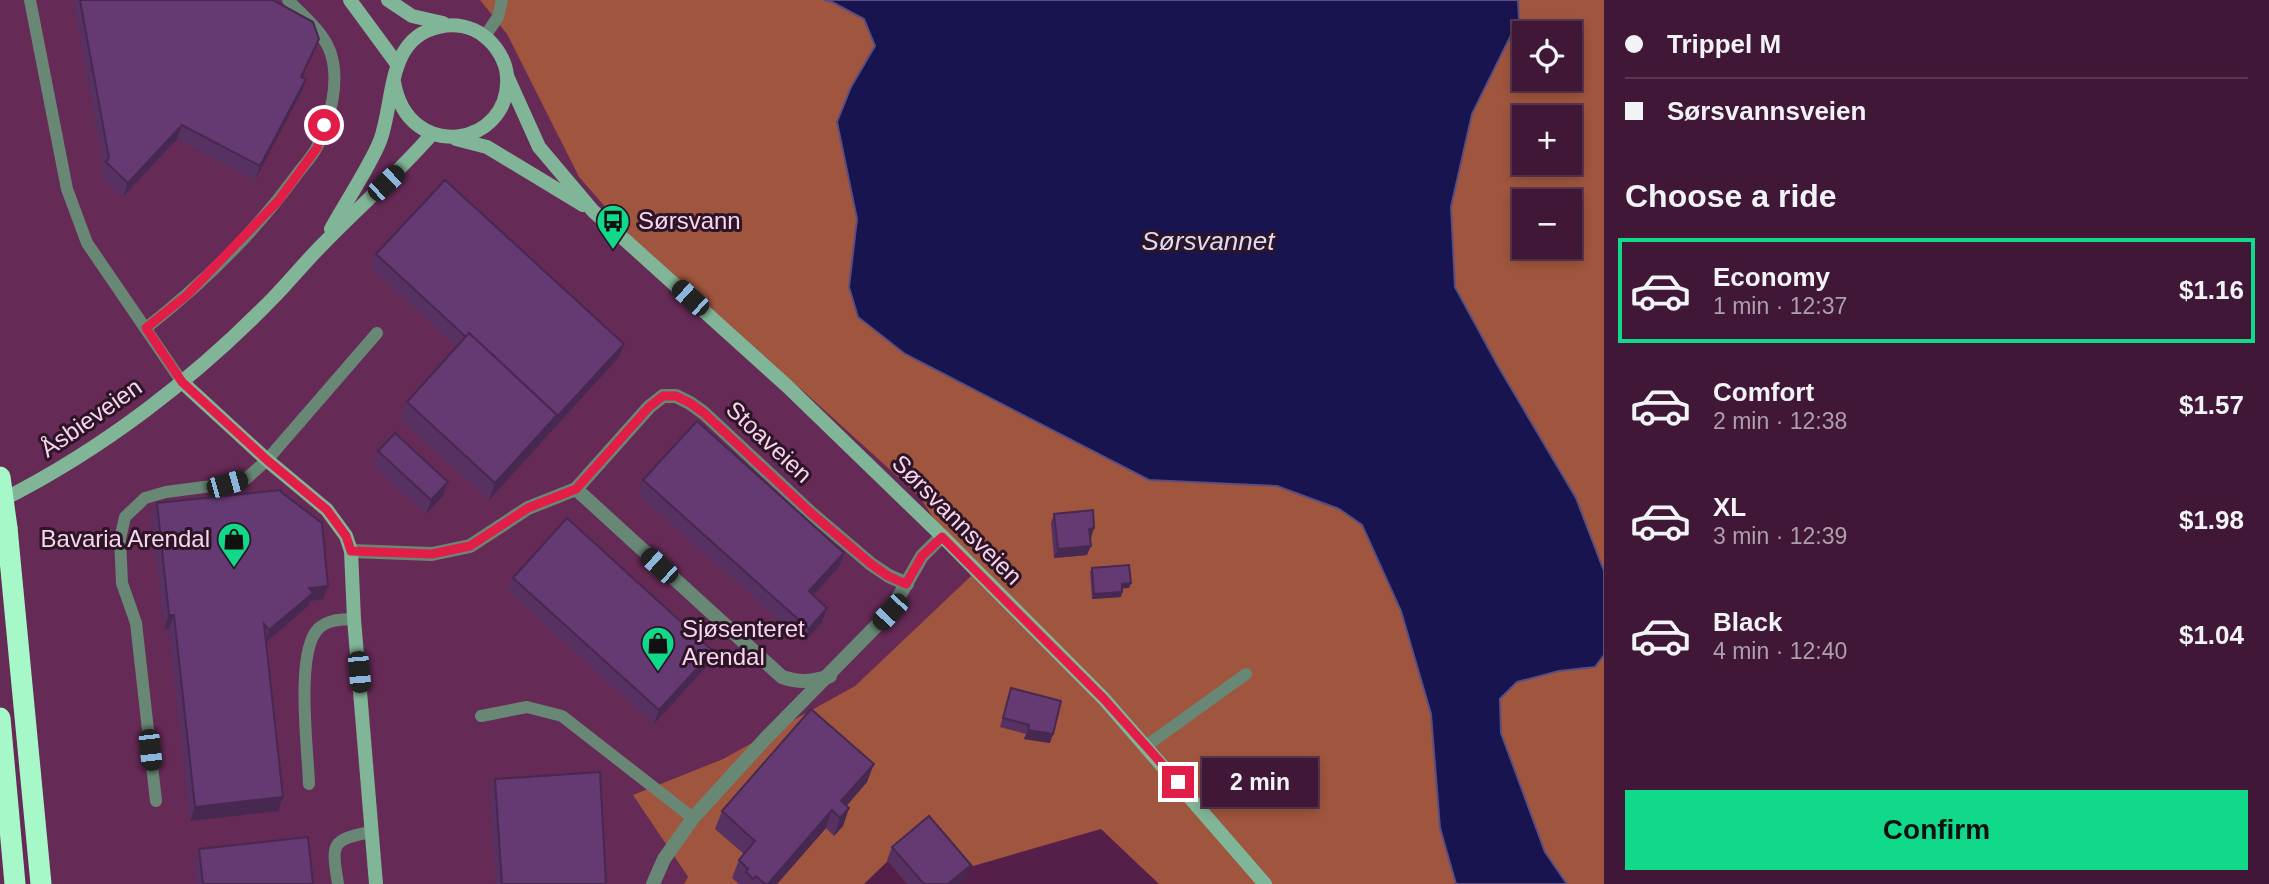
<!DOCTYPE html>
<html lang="en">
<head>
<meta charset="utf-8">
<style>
  :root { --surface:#401737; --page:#47203f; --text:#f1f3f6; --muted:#ae9fad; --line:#593652; --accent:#11d98a }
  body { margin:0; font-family:Arial,sans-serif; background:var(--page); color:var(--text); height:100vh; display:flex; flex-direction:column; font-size:26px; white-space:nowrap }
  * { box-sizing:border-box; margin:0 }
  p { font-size:23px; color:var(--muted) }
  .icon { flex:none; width:38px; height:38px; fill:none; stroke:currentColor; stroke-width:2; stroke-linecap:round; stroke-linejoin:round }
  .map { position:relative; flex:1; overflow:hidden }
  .sheet { display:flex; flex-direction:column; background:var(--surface); width:665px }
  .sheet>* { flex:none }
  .guide { display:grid; align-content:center; height:154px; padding:0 21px; background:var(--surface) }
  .fabs { position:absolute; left:1512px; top:21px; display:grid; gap:14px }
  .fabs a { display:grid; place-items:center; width:70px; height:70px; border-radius:0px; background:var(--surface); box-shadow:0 4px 10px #0003,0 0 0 2px var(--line); font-size:35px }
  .end { position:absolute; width:32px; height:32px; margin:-16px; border:9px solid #e11d48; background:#fff; box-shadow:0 0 0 4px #fff }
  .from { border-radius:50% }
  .bubble { position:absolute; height:49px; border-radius:0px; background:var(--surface); box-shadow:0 4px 10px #0003,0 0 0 2px var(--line); font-size:23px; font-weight:700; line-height:49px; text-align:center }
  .car { position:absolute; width:21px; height:42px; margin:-21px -10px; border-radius:9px; box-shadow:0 0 5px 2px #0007; background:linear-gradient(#222 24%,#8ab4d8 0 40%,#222 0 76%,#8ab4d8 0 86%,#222 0) }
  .guide b { display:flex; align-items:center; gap:24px; height:66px; font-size:26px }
  .guide b+b { border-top:2px solid var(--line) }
  .guide i { width:18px; height:18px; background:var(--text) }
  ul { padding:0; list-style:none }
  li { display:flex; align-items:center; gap:21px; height:105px; margin:0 14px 10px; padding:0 7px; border:4px solid transparent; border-radius:0px }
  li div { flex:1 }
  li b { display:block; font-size:26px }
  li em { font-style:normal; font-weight:700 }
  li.active { border-color:var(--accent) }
  li>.icon { width:63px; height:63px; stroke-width:1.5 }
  h2 { padding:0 21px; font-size:32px; line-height:84px }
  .cta { display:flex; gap:14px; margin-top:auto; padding:14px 21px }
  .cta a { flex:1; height:80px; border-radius:0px; background:var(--accent); color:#111; font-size:28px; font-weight:700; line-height:80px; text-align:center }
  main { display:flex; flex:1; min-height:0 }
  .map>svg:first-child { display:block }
  .built { fill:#662a57 }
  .forest { fill:#9f553e; fill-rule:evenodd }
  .water { fill:#18144f; stroke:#5b4e7e; stroke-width:2 }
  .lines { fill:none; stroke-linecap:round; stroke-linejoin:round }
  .lane { stroke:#688875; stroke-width:12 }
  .street { stroke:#688875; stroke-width:14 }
  .secondary { stroke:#81b597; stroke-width:14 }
  .highway { stroke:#a6f8c8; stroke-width:21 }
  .highway-bridge { stroke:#a6f8c8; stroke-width:21 }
  .wall { fill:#573162 }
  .shaded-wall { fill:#472850 }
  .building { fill:#653972; stroke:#472850; stroke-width:2 }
  .route { stroke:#e11d48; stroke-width:9 }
  .labels { text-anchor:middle; stroke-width:6; stroke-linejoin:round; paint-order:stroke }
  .poi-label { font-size:24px; fill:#f7d5ec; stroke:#2d1527; text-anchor:start }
  .street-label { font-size:24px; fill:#f7d5ec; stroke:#2d1527 }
  .water-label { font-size:26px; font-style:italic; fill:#dbdef2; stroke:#2d1527 }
</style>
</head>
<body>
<main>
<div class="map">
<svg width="1604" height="884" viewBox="0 0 1604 884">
  <rect width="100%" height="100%" fill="#561f49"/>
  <polygon class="built" points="0,0 480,0 507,34 579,177 677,289 802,390 919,496 971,576 855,686 723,759 634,795 688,878 684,884 0,884"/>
  <g class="forest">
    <polygon points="480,0 824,0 832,2 864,19 875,46 851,87 837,122 857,219 849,287 905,354 1149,480 1277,486 1339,509 1362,525 1401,611 1431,714 1440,828 1456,884 1159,884 1101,829 973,866 927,823 864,884 684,884 688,877 633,795 723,759 855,686 971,576 919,496 802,390 677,289 579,177 507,34"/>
    <path d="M1518,0H1604V571L1576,498L1498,366L1455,287L1451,207L1472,114L1518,19ZM1524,33H1570V79H1524ZM1524,117H1570V163H1524ZM1524,201H1570V247H1524Z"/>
    <polygon points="1604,655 1604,884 1567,884 1545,852 1500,733 1500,699 1517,682 1559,671 1595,667"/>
  </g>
  <polygon class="water" points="824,0 1518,0 1519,19 1472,114 1451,207 1455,287 1498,366 1576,498 1604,571 1604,655 1595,667 1559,671 1517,682 1500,699 1501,733 1545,852 1567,884 1456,884 1440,828 1431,714 1401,611 1362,525 1339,509 1277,486 1149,480 905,354 858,317 849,287 857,219 837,122 851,87 875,46 864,19 832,2"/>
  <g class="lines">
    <g class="lane">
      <polyline points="30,0 67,189 87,243 182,382"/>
      <polyline points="485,36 498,17 502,0"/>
      <path d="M146,328C201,285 254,233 295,177C302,167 312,157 317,147C330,119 340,83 331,54C324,32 303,16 288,0"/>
      <polyline points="481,716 527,707 562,716 693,818"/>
      <polyline points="1146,746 1246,674"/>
      <path d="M309,784C308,750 295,653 318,629C328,619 341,620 354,619"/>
      <polyline points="156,801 136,623 122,583 120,539 125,517 145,498 166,492 227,484 246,479 267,460 377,333"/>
      <path d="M338,884C332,845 329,839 372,832"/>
    </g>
    <g class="street">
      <polyline points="351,551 432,554 470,546 528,508 576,489"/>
      <path d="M830,676C812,682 800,683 782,677L576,489L649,407L663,396H676L690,403L704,413L811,513L871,564L889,576L907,584"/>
      <polyline points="653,884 664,859 693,818 765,739 890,612 922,556 942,536"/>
    </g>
    <g class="secondary">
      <polyline points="350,0 397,64"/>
      <polyline points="388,0 412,16 443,23"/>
      <polyline points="507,76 539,147 593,211 787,386 942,536 1104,699 1265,884"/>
      <polyline points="456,139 487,147 583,205"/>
      <path d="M331,229C345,203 369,168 380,141C395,101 386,38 439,27C454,23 471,26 484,36C496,45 506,61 507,76C512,147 408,164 394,82"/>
      <polyline points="182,382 267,460 327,510 346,536 351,551 354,619 376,884"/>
      <path d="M0,501C102,450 197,377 276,295C292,278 307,260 323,244C359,207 398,173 432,134"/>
    </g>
    <g class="highway">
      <polyline points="7,528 41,884"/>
      <polyline points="0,718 15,884"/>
    </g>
    <polyline class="highway-bridge" points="0,477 7,528"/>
  </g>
  <g class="wall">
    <polygon points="73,0 273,0 319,39 302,77 306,79 301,93 255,180 177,139 123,197 101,176 104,168"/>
    <polygon points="376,254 619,357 489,500 400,419 407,402 456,347 371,268"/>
    <polygon points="378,451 443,496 426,514 373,465"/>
    <polygon points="643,480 839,567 813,595 822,622 804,643 638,494"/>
    <polygon points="281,492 328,586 323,599 310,601 308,606 266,642 283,797 278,811 190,821 169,629 164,629 152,516 157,503"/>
    <polygon points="1054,514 1094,528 1090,538 1087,555 1054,558 1051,523"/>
    <polygon points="1092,568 1131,583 1129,588 1122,588 1121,597 1092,599 1090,572"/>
    <polygon points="513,578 713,651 708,665 654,724 508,591"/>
    <polygon points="1011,688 1050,743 1024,739 1026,734 1000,727"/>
    <polygon points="495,779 606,884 496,884 490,793"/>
    <polygon points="867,782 846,805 849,808 843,826 834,836 826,828 777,884 739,884 732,878 739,860 744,854 715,829 722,811"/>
    <polygon points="892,847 966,879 959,884 907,884 887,860"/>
    <polygon points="199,849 313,884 197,884 194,863"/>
  </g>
  <g class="shaded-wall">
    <polygon points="319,39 314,52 296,90 301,77"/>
    <polygon points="306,79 301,93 255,180 260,166"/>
    <polygon points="182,125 177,139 123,197 128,183"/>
    <polygon points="624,344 619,357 489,500 495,483 557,415"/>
    <polygon points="448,482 443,496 426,514 431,500"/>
    <polygon points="1094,528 1091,538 1086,538 1089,529"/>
    <polygon points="1091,546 1087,555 1054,558 1058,549"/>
    <polygon points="844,553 839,567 804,605 809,591"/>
    <polygon points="1131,583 1129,588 1120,589 1122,584"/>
    <polygon points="328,586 323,599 310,601 308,606 264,644 269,630 309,588"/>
    <polygon points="1122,592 1121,597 1092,599 1094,594"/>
    <polygon points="827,608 822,622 804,643 809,629"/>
    <polygon points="169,615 174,615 169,629 164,629"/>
    <polygon points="713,651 708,665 654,724 659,710"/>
    <polygon points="1028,730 1053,734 1050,743 1024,739"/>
    <polygon points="874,764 867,782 838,816 841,801"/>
    <polygon points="283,797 278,811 190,821 195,807"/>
    <polygon points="849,808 843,826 834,836 840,818"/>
    <polygon points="832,810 826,828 777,884 768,884"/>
    <polygon points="971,865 966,879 959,884 948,884"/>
  </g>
  <g class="building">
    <polygon points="80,0 273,0 313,22 319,39 301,77 306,79 260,166 182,125 128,183 106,162 109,158"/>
    <polygon points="445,180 624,344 555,419 557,415 469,333 466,337 376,254"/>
    <polygon points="469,333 557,415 495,483 407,402"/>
    <polygon points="697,421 844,553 809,591 827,608 809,629 643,480"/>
    <polygon points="395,433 448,482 431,500 378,451"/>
    <polygon points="281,490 281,492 322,523 328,586 309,588 313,593 269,630 264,624 283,797 195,807 174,615 169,615 157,503"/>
    <polygon points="1093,510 1094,528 1089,529 1091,546 1058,549 1054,514"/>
    <polygon points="567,518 713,651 659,710 513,578"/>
    <polygon points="1129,565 1131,583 1122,584 1122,592 1094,594 1092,568"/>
    <polygon points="1011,688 1061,701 1053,734 1028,730 1029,725 1003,718"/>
    <polygon points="811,709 874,764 841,801 849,808 840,818 832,810 768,884 765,884 756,876 753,879 746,872 748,869 739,860 755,841 722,811"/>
    <polygon points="600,772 606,884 502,884 495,779"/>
    <polygon points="929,816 971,865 948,884 924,884 892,847"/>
    <polygon points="308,837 313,884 203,884 199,849"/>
  </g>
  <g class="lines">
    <polyline class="route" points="324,125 317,148 278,201 187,295 146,328 182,382 267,460 327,510 346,536 351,551 432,554 470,546 528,508 576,489 649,407 663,396 676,396 690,403 704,413 811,513 871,564 888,576 906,584 922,556 942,537 1104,699 1178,782"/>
  </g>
  <defs>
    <symbol id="bus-pin" viewBox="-11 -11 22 30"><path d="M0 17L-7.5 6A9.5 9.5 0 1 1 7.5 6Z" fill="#11d98a" stroke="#2d1527"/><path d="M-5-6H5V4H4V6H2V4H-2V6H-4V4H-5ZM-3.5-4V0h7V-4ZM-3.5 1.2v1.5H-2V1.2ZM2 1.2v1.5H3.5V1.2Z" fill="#111"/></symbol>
    <symbol id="shop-pin" viewBox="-11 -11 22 30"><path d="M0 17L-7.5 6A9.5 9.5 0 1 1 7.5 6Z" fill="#11d98a" stroke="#2d1527"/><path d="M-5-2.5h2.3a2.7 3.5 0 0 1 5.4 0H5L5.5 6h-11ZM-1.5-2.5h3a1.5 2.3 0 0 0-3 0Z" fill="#111"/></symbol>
  </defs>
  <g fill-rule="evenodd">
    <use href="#bus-pin" x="594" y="202" width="38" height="52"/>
    <use href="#shop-pin" x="215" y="520" width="38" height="52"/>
    <use href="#shop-pin" x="639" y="624" width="38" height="52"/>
  </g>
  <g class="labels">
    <g class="poi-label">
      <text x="638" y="229">Sørsvann</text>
      <text x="210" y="547" text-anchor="end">Bavaria Arendal</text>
      <text x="682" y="637">Sjøsenteret<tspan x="682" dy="28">Arendal</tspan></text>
    </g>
    <g class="street-label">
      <text transform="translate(91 418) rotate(-35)" y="8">Åsbieveien</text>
      <text transform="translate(769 442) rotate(43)" y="8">Stoaveien</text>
      <text transform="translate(957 520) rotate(45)" y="8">Sørsvannsveien</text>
    </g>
    <g class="water-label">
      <text x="1208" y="250">Sørsvannet</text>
    </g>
  </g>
</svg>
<div class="fabs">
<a><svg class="icon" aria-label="locate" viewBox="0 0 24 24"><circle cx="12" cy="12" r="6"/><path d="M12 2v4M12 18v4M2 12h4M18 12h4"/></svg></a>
<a>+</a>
<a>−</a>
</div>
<i class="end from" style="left:324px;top:125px"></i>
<i class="end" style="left:1178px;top:782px"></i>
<div class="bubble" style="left:1202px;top:758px;width:116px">2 min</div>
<i class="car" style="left:386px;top:183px;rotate:47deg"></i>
<i class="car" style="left:690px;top:298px;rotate:312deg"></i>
<i class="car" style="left:227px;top:484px;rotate:74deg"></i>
<i class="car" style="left:659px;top:566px;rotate:312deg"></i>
<i class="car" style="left:890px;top:612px;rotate:223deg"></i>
<i class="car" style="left:359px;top:672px;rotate:175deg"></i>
<i class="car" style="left:150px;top:750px;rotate:174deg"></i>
</div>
<section class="sheet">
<div class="guide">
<b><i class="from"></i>Trippel M</b>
<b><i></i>Sørsvannsveien</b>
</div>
<h2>Choose a ride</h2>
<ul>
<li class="active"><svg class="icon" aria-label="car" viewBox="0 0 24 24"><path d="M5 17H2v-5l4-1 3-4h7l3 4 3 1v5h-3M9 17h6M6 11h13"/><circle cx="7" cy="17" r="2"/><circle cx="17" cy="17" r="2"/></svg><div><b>Economy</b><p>1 min · 12:37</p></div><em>$1.16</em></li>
<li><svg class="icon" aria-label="car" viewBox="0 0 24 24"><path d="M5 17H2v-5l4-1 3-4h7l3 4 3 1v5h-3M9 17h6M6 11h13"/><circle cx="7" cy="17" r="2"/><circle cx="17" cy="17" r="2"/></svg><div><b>Comfort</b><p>2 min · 12:38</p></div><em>$1.57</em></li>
<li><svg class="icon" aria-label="car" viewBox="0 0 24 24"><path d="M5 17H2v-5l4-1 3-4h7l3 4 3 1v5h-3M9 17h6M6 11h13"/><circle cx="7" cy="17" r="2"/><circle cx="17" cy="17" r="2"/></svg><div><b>XL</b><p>3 min · 12:39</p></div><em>$1.98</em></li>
<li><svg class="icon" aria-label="car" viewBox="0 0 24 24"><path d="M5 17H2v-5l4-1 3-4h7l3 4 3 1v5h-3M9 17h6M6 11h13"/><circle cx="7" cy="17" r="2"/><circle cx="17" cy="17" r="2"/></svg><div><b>Black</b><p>4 min · 12:40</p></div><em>$1.04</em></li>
</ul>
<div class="cta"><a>Confirm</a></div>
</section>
</main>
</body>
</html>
